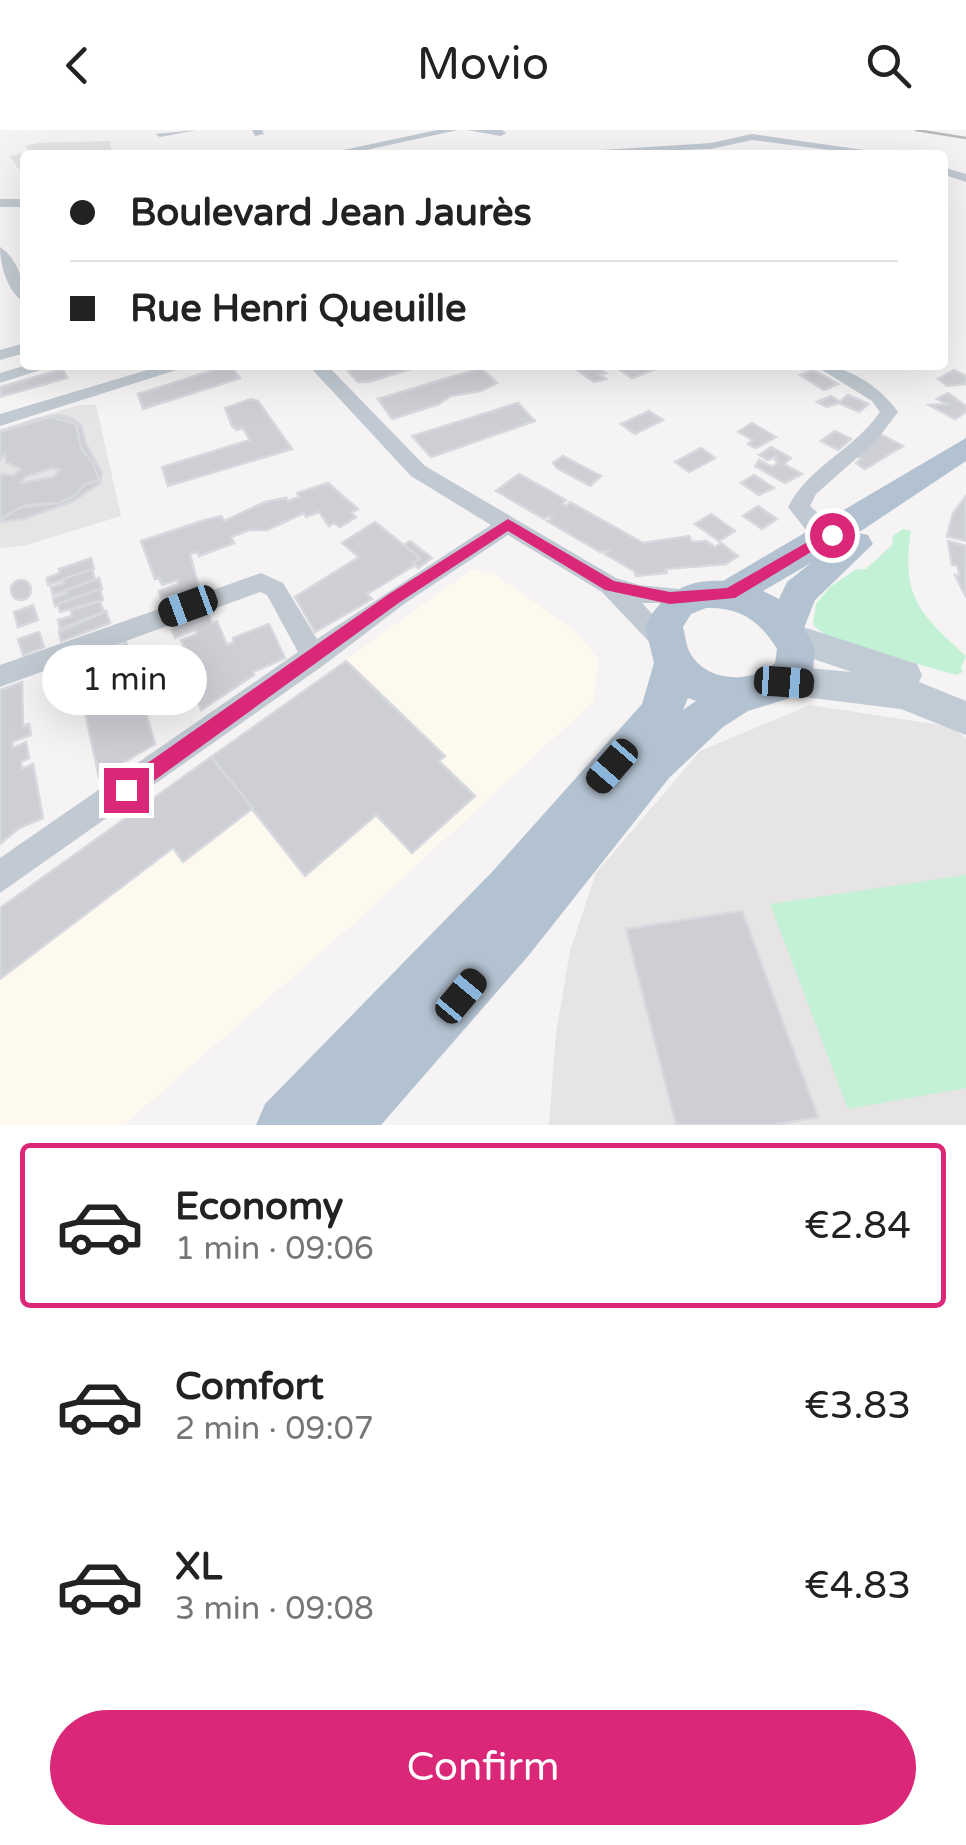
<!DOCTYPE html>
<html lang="en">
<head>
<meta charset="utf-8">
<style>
  :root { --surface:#fff; --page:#f6f6f6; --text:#222; --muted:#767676; --line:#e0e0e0; --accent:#db2777 }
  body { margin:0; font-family:"Varela Round",sans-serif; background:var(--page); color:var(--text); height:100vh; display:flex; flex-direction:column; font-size:38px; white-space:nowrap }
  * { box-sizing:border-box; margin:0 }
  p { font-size:32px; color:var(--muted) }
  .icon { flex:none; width:55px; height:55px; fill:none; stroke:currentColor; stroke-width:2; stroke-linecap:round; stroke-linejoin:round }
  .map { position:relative; height:995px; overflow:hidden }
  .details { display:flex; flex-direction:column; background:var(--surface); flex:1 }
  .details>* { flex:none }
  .hud { position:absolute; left:20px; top:20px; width:928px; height:220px; border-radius:10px; box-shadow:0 10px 40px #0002; display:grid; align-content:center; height:220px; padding:0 50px; background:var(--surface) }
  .end { position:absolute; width:45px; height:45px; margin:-22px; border:12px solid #db2777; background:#fff; box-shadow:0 0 0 5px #fff }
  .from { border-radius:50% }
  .bubble { position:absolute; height:70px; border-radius:35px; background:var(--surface); box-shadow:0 10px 40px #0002; font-size:32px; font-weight:600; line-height:70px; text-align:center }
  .car { position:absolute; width:30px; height:60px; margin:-30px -15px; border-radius:12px; box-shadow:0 0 8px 2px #0007; background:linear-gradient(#222 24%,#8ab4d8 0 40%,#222 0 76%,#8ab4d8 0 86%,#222 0) }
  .hud b { display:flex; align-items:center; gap:35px; height:95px; font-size:38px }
  .hud b+b { border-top:2px solid var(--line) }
  .hud i { width:25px; height:25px; background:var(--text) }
  ul { padding:18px 0 0; list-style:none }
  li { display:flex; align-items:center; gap:30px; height:165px; margin:0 20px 15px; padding:0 30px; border:5px solid transparent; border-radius:10px }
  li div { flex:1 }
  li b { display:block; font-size:38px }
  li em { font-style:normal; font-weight:600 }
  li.active { border-color:var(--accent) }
  li>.icon { width:90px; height:90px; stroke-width:1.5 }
  .action { display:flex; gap:20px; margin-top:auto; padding:20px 50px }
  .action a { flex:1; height:115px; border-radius:60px; background:var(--accent); color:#fff; font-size:40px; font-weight:600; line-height:115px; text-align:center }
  header { display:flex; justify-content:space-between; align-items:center; height:130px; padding:0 50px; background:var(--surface); font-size:45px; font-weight:600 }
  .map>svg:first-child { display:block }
  .commercial { fill:#fdf9ef }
  .education { fill:#e6e4e5 }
  .green { fill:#c3f1d5 }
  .building { fill:#cdcfd5; stroke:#d7d9de; stroke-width:2.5; fill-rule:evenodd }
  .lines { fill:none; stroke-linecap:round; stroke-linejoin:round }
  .minor { fill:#c1cad2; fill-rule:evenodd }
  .secondary { fill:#c1cbd6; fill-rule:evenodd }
  .primary { fill:#b3c2d1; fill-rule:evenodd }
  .rail { stroke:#b5b8bd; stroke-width:2.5 }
  .route { fill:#db2777 }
</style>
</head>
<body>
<header><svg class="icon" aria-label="back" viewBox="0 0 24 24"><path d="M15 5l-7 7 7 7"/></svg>Movio<svg class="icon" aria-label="search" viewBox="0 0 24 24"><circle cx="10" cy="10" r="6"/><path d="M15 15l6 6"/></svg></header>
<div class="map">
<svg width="966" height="995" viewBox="0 0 966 995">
  <rect width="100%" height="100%" fill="#f5f3f3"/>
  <polygon class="commercial" points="471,440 493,443 574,500 598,529 594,571 352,795 124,995 0,995 0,777"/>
  <g class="education">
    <polygon points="110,11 112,25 25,25 25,49 10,26 30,22 25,16 38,13"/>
    <polygon points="79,275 96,275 121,386 23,416 0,418 0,299"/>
    <polygon points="810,575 953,597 966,609 966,995 549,995 556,903 570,821 596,743 700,621"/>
  </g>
  <g class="green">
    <path d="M903,399L911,401C901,467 920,484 966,526L961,537L963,542L956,545L830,509L813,495L816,474L830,457L855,440L866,439L892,415L893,406Z"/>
    <polygon points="966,745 966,958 848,979 770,774"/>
  </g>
  <g class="building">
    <polygon points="424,235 368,252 358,252 348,241 359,235"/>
    <polygon points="631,235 650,235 656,239 632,248 620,240"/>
    <polygon points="586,236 596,236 606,243 600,245 606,249 594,252 577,240"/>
    <polygon points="223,237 232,237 240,248 143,279 138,264"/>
    <polygon points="481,238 497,253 481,261 450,266 439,274 392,289 378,269"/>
    <polygon points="63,239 67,248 0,267 0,257"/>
    <polygon points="812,240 821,244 838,254 824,260 800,245"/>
    <polygon points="954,240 966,246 966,254 947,256 938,249"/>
    <polygon points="948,263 966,276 966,282 955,289 929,275 947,274 937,269"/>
    <polygon points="848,265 868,274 859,282 839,273 827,277 817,272 831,266 840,272"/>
    <polygon points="251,269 258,271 292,319 168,356 162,337 250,310 243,298 237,300 232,296 225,278"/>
    <polygon points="518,273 535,291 431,327 412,306"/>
    <polygon points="649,281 663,290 635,304 621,294"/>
    <polygon points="59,285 74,289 82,297 86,314 102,343 100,353 74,371 24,389 0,392 16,378 59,373 74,366 85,354 99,350 93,333 81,318 77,297 72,292 50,287 0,302 37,289"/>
    <path d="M50,287L76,294L81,318L93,333L99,350L85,354L74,366L59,373L25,375L0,389V344L14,345L20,339L6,332L5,324L0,330V302ZM52,338L59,340L53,347L21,353L25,347Z"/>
    <polygon points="752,293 776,307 756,318 751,316 748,314 753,310 738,302"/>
    <polygon points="835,301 851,309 838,320 821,311"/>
    <polygon points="880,304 903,316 865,339 856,333 861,329 854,325"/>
    <polygon points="771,317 791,328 784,334 802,344 785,353 755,336 759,330 772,337 779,332 775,330 777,326 767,330 759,325"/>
    <polygon points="701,318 715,328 689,342 675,332"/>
    <polygon points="563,326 601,346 590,356 557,338 553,333"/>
    <polygon points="519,344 566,370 562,374 566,376 570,372 643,413 689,406 692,412 706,411 715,417 721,413 738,426 726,434 666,439 667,443 636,446 634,441 605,424 609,421 600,422 547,391 552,388 548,386 544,389 496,361"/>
    <polygon points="754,345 774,358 759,365 741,353"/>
    <polygon points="328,353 358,379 351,383 356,387 340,397 334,393 329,396 319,382 306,387 304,383 267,400 249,400 231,407 234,413 199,426 198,422 190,424 199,459 161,468 159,461 178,454 177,450 162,455 159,448 155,449 141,411 202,391 221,386 224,391 265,372 286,368 288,371 299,367 297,363"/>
    <polygon points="966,366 966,411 947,406 953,383"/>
    <polygon points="758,376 777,389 762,399 743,386"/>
    <polygon points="711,384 735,401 719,411 695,394"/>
    <polygon points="375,392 420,428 413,433 415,435 367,464 372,469 315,502 295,467 359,427 342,413"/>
    <polygon points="410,411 432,428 418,438 413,433 420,428 404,415"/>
    <polygon points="948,411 966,416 966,467 955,445 960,446 957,435 952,435"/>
    <polygon points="91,428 94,439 48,455 47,448 60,443 59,439"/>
    <polygon points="92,439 95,450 53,465 51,457 64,453 63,449"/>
    <polygon points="99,448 102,459 55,476 53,468 67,463 66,460"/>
    <circle cx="21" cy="460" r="10"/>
    <polygon points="100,459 103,470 60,482 58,474"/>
    <polygon points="100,471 104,482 60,499 58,490 72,486 71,481"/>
    <polygon points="33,475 38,490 18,497 14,482"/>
    <polygon points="106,481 110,493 61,511 59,502"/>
    <polygon points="207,481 212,493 217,491 227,515 234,512 233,508 269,494 285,528 253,542 254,545 201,580 179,521 185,519 181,510 197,504 195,500 175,508 172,500"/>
    <polygon points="39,502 44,517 23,525 18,509"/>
    <polygon points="126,512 136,550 131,552 135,568 141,566 155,614 99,647 85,582 89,580 87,570 109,561 107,557 89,565 87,554 99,550 98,546 78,554 75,545 99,535 98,531 85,536 83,528"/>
    <polygon points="346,531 445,626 439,631 475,666 412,723 376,685 305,746 211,627"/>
    <polygon points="22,552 23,596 29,594 31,605 12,612 13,618 26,612 29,628 21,632 22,639 33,634 43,688 19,698 0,714 0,560"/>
    <polygon points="211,627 253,678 183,732 173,718 0,849 0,778"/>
    <polygon points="742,781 818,987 774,995 676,995 626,799"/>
  </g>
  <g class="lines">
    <g class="minor">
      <polygon points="197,0 160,7 155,4"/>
      <polygon points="252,0 262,0 264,4 255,6"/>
      <polygon points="437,0 458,0 343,25 320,25"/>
      <polygon points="467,0 502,0 506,3 501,6"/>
      <polygon points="752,4 899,25 867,25 752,10 711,19 523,25 711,13"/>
      <polygon points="942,37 966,44 966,52 942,44"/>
      <rect x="0" y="69" width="25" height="8"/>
      <path d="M0,117C17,128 25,152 25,173C8,163 0,136 0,117Z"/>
      <polygon points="25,213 25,223 0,230 0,220"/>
      <polygon points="27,235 56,235 0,253 0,243"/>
      <polygon points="164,235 192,235 0,296 0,284"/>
      <polygon points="308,235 327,235 425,336 616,448 639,455 699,461 702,467 699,473 642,473 677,511 673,518 655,518 602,462 508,405 404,474 324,535 0,763 0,728 298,522 267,465 260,462 0,557 0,535 261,443 283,453 317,509 491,395 411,346"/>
      <path d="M814,235C847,235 879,255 898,282L876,311L816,364L810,376L843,405L832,413L806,400L788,377C810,335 854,320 880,282L872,271Z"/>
    </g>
    <polygon class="secondary" points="791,493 917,534 922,545 919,552 966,571 966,605 901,579 771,563 765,552 771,541 784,536 852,542 778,517 773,507 778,497"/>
    <path class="primary" d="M966,308V331L858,403L868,405L873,414L815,470L804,498L815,518L813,540L790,568L748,581L723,597L669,648L529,825L381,995H256L265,974L492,742L642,574L654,533L645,496C662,464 685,449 723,451ZM811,433L787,452L779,469L763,461ZM706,478C740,477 759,490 777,519L775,533C751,554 705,553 689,521C686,514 685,504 683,497L691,484ZM688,568L696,571L683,580Z"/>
    <polyline class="rail" points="916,0 966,8"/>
  </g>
  <polygon class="route" points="508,389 614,451 670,462 727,458 827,401 839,405 735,468 670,474 605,460 508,401 400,472 133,666 119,666 119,653 389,464"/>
</svg>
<i class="end from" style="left:832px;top:405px"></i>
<i class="end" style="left:126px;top:660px"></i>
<div class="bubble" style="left:42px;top:515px;width:165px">1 min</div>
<i class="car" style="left:188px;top:476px;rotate:250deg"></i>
<i class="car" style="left:784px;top:552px;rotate:94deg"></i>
<i class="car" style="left:612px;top:636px;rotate:221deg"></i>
<i class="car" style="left:461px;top:866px;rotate:40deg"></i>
<div class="hud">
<b><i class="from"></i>Boulevard Jean Jaurès</b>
<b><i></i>Rue Henri Queuille</b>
</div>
</div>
<section class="details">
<ul>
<li class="active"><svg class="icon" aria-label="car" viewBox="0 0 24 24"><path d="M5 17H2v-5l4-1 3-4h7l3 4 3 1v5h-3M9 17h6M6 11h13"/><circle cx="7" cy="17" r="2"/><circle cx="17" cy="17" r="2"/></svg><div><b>Economy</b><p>1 min · 09:06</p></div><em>€2.84</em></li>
<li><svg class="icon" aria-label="car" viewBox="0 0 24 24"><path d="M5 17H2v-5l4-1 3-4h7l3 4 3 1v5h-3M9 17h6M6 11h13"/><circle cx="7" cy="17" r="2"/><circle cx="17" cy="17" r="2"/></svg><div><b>Comfort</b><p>2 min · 09:07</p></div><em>€3.83</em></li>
<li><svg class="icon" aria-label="car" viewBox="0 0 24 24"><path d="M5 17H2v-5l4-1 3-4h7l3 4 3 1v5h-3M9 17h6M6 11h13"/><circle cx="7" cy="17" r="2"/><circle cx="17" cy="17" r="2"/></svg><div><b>XL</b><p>3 min · 09:08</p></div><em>€4.83</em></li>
</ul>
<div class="action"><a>Confirm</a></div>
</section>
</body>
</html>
